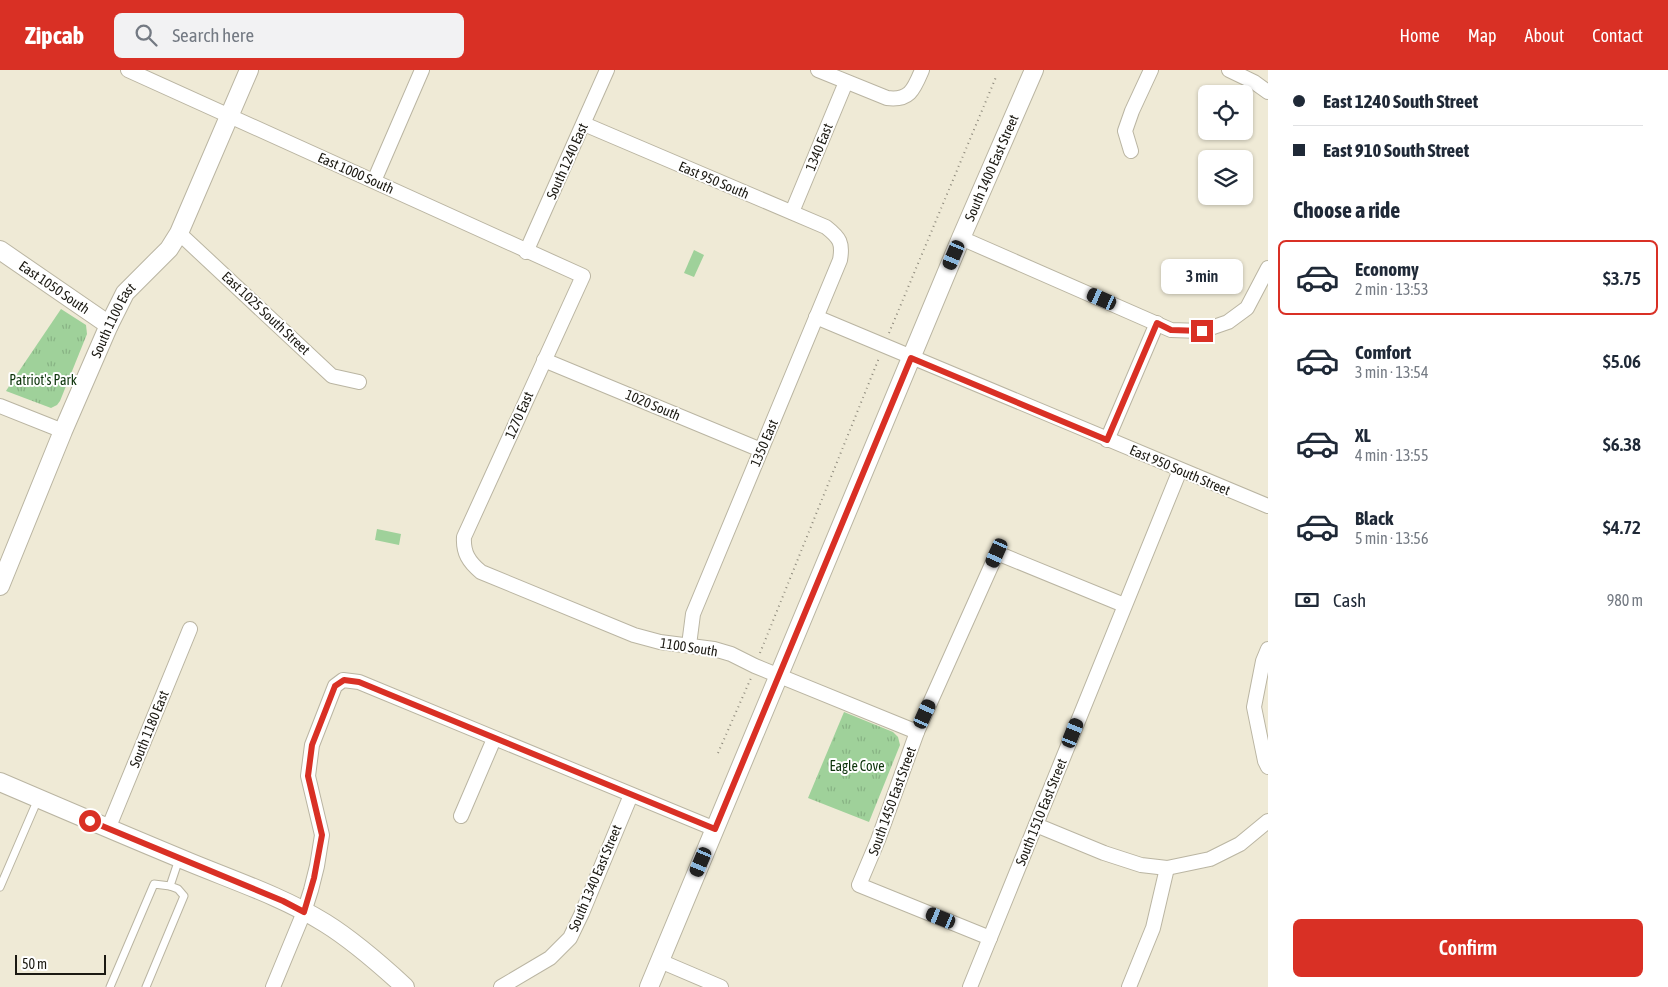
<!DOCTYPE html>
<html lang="en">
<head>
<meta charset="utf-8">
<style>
  :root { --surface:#fff; --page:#f2f2f3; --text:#1f2937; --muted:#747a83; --line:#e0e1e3; --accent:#d93025 }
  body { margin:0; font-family:"Asap Condensed",sans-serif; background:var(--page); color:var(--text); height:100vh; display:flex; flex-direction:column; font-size:19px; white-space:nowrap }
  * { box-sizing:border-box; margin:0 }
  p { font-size:16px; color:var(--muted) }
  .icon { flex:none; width:28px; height:28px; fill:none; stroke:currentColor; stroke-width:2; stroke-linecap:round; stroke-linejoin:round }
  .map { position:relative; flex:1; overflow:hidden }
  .sheet { display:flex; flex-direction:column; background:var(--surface); width:400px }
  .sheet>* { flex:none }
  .top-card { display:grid; align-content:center; height:110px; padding:0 25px; background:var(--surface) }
  .buttons { position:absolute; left:1198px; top:15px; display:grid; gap:10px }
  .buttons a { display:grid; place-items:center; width:55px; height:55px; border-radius:8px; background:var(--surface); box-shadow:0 1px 4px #0004; font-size:25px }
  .scale { position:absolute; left:15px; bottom:12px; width:91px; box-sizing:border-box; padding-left:5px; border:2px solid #1b1912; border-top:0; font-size:14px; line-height:18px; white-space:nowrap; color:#1b1912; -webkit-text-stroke:4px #fff; paint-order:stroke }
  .end { position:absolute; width:22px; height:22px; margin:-11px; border:6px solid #d93025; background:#fff; box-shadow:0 0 0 2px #fff }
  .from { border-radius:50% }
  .bubble { position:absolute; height:35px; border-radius:8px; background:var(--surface); box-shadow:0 1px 4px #0004; font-size:16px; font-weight:600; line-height:35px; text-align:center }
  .car { position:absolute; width:15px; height:30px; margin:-15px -8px; border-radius:6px; box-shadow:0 0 4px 1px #0007; background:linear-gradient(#222 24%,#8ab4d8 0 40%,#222 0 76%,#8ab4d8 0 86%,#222 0) }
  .top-card b { display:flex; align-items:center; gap:18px; height:48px; font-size:19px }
  .top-card b+b { border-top:1px solid var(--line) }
  .top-card i { width:12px; height:12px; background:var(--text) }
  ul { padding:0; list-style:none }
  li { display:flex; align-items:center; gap:15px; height:75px; margin:0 10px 8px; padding:0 15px; border:2px solid transparent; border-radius:8px }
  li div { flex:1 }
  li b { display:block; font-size:19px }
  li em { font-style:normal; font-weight:600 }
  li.active { border-color:var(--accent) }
  li>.icon { width:45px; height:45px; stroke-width:1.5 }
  h2 { padding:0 25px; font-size:22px; line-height:60px }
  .pay { display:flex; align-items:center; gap:12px; height:55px; padding:0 25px; font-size:19px }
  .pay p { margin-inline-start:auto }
  .cta { display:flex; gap:10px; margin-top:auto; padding:10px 25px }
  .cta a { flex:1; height:58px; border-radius:8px; background:var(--accent); color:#fff; font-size:20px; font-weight:600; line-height:58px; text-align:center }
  header { display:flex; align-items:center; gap:30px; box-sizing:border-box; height:70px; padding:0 25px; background:var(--accent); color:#fff }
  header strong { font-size:24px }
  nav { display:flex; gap:28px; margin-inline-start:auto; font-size:18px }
  .search { width:350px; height:45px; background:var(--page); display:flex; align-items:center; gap:12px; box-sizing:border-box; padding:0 18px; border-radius:8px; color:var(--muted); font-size:19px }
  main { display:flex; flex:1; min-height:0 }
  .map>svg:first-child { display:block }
  .green { fill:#9fd19a }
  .park { fill:url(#park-tufts) }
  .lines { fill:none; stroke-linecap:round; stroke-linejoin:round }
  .service-casing { stroke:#bab5a2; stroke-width:9 }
  .minor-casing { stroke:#bab5a2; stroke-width:16 }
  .tertiary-casing { stroke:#bab5a2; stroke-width:20 }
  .path { stroke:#8f8b7d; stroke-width:2; stroke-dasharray:1 4; stroke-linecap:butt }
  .service { stroke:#fff; stroke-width:7 }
  .minor { stroke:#fff; stroke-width:14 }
  .tertiary { stroke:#fff; stroke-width:18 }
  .route { stroke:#d93025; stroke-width:6 }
  .labels { text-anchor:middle; stroke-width:4; stroke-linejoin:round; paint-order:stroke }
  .street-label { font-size:14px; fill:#1b1912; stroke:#fff }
  .park-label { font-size:14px; fill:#0d340b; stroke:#fff }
</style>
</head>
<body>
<header>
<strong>Zipcab</strong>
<div class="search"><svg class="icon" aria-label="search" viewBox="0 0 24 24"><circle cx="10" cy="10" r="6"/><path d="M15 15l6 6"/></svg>Search here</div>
<nav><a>Home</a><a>Map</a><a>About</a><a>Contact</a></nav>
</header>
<main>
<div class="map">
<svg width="1268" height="917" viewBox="0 0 1268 917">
  <defs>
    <pattern id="park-tufts" width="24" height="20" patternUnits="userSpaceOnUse" patternTransform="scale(1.25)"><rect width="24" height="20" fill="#9fd19a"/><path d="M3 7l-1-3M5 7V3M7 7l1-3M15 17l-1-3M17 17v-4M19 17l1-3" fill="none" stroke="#88b384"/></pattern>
  </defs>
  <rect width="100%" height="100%" fill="#efead6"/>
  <g class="green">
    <polygon points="694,180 704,185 694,207 684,203"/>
    <polygon points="377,459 401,464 399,475 375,470"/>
  </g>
  <g class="park">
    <polygon points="61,239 86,255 87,264 60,331 57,335 51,338 6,321 13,310"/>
    <polygon points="844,642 893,662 898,667 900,675 869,752 808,728"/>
  </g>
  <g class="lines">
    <defs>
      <g id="service">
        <polyline points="0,817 38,729"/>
        <polyline points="110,917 154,814 170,816"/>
        <polyline points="146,917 184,826 178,819 170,816 179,789"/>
      </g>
      <g id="minor">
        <path d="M128,0L583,206L464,467C463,483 469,492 481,502L634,565L660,572L714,579L731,584L755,596L917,662"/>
        <path d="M818,0L887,28C910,31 914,19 922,0"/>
        <polyline points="1229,0 1254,12 1268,22"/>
        <path d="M584,54L826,157C840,168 843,173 840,190L693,544L689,575"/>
        <polyline points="1131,81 1125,61 1132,41 1151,0"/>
        <polyline points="374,111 422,0"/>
        <polyline points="792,142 846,12"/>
        <polyline points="179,163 332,306 359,312"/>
        <polyline points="961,168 1171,260 1202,261 1228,252 1247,238 1268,198"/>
        <polyline points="526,182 607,0"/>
        <polyline points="816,247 1268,436"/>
        <polyline points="544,290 761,380"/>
        <polyline points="0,336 63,361"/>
        <polyline points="1107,370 1157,253"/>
        <polyline points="1268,579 1263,591 1254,637 1265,691 1268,697"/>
        <polyline points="461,746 494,669"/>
        <polyline points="1036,755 1104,783 1141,795 1167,798 1210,789 1240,774 1268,751"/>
        <polyline points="108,759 190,559"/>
        <polyline points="990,868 859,815 878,770 917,662 997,483 1124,535"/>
        <polyline points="660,891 721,917"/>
        <polyline points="273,917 304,842 311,820 317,796 322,765 308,706 312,675 335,616 343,610 359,612 715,759"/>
        <polyline points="501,917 550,888 570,868 582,843 631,725"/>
        <polyline points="970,917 1180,400"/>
        <polyline points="1129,917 1153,858 1167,798"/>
      </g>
      <g id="tertiary">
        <path id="s1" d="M0,180L109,255"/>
        <path id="s2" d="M0,516L63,361L109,255L125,223L169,179L179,163L249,0"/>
        <path d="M0,712C63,739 126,766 189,792C235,811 283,827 325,853C354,871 380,894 405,917"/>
        <path id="s3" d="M649,917L961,168L1034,0"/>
      </g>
    </defs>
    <use href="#service" class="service-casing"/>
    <use href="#minor" class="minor-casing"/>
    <use href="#tertiary" class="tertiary-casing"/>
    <g class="path">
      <polyline points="889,263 996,7"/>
      <polyline points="760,583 879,288"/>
      <polyline points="718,683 751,608"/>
    </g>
    <use href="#service" class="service"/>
    <use href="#minor" class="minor"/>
    <use href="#tertiary" class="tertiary"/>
  </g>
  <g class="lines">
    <polyline class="route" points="90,751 283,831 304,842 314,808 322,765 308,706 312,675 335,616 344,610 359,612 715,759 911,288 1107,370 1157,253 1171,260 1202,261"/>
  </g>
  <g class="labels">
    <g class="street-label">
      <text transform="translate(819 77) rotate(-68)" y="5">1340 East</text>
      <text transform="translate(567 91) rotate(-66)" y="5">South 1240 East</text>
      <text dy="5" stroke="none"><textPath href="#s3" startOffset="888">South 1400 East Street</textPath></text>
      <text transform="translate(356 103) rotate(24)" y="5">East 1000 South</text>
      <text transform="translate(714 110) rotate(23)" y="5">East 950 South</text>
      <text dy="5" stroke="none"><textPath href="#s1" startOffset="66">East 1050 South</textPath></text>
      <text transform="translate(266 243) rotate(43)" y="5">East 1025 South Street</text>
      <text dy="5" stroke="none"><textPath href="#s2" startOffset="289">South 1100 East</textPath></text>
      <text transform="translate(653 335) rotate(23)" y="5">1020 South</text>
      <text transform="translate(519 345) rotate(-66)" y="5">1270 East</text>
      <text transform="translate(764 373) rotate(-67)" y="5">1350 East</text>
      <text transform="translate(1180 400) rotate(23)" y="5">East 950 South Street</text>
      <text transform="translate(689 577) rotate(9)" y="5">1100 South</text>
      <text transform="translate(149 659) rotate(-68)" y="5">South 1180 East</text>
      <text transform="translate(892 731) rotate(-70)" y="5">South 1450 East Street</text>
      <text transform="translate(1041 742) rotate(-68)" y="5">South 1510 East Street</text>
      <text transform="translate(595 808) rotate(-67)" y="5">South 1340 East Street</text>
    </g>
    <g class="park-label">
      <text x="43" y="315">Patriot's Park</text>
      <text x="857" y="701">Eagle Cove</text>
    </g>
  </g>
</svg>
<div class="buttons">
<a><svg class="icon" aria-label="locate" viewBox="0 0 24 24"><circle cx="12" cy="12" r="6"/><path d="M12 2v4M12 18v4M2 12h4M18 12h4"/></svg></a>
<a><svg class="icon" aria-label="layers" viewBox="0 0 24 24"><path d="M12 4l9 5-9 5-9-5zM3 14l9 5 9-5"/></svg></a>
</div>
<div class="scale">50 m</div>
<i class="end from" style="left:90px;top:751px"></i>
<i class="end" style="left:1202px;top:261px"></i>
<div class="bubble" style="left:1161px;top:189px;width:82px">3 min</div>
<i class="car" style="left:954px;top:185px;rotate:203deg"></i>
<i class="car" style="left:1102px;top:229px;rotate:294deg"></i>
<i class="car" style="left:997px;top:483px;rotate:204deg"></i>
<i class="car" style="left:925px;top:644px;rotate:24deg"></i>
<i class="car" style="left:1073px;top:663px;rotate:22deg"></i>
<i class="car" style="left:701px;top:792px;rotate:203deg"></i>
<i class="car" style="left:941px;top:848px;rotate:292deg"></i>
</div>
<section class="sheet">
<div class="top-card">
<b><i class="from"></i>East 1240 South Street</b>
<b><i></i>East 910 South Street</b>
</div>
<h2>Choose a ride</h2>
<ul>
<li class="active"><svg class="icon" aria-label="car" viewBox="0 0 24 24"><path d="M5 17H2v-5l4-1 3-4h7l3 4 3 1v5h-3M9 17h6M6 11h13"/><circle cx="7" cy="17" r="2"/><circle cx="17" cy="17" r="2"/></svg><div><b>Economy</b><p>2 min · 13:53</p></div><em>$3.75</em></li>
<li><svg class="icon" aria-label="car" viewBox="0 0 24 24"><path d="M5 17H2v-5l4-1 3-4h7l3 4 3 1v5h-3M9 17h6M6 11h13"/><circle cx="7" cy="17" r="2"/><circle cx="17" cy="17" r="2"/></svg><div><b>Comfort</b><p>3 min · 13:54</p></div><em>$5.06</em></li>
<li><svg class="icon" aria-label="car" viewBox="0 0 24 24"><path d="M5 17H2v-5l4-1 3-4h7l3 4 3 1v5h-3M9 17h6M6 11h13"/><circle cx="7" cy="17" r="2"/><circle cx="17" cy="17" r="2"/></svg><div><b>XL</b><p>4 min · 13:55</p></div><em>$6.38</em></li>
<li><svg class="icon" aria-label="car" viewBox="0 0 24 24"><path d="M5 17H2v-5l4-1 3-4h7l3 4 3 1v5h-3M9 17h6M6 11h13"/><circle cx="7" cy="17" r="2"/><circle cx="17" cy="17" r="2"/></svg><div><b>Black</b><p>5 min · 13:56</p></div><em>$4.72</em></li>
</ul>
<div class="pay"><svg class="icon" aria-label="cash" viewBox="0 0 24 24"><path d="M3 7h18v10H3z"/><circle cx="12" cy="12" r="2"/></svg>Cash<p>980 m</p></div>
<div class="cta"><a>Confirm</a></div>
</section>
</main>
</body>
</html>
